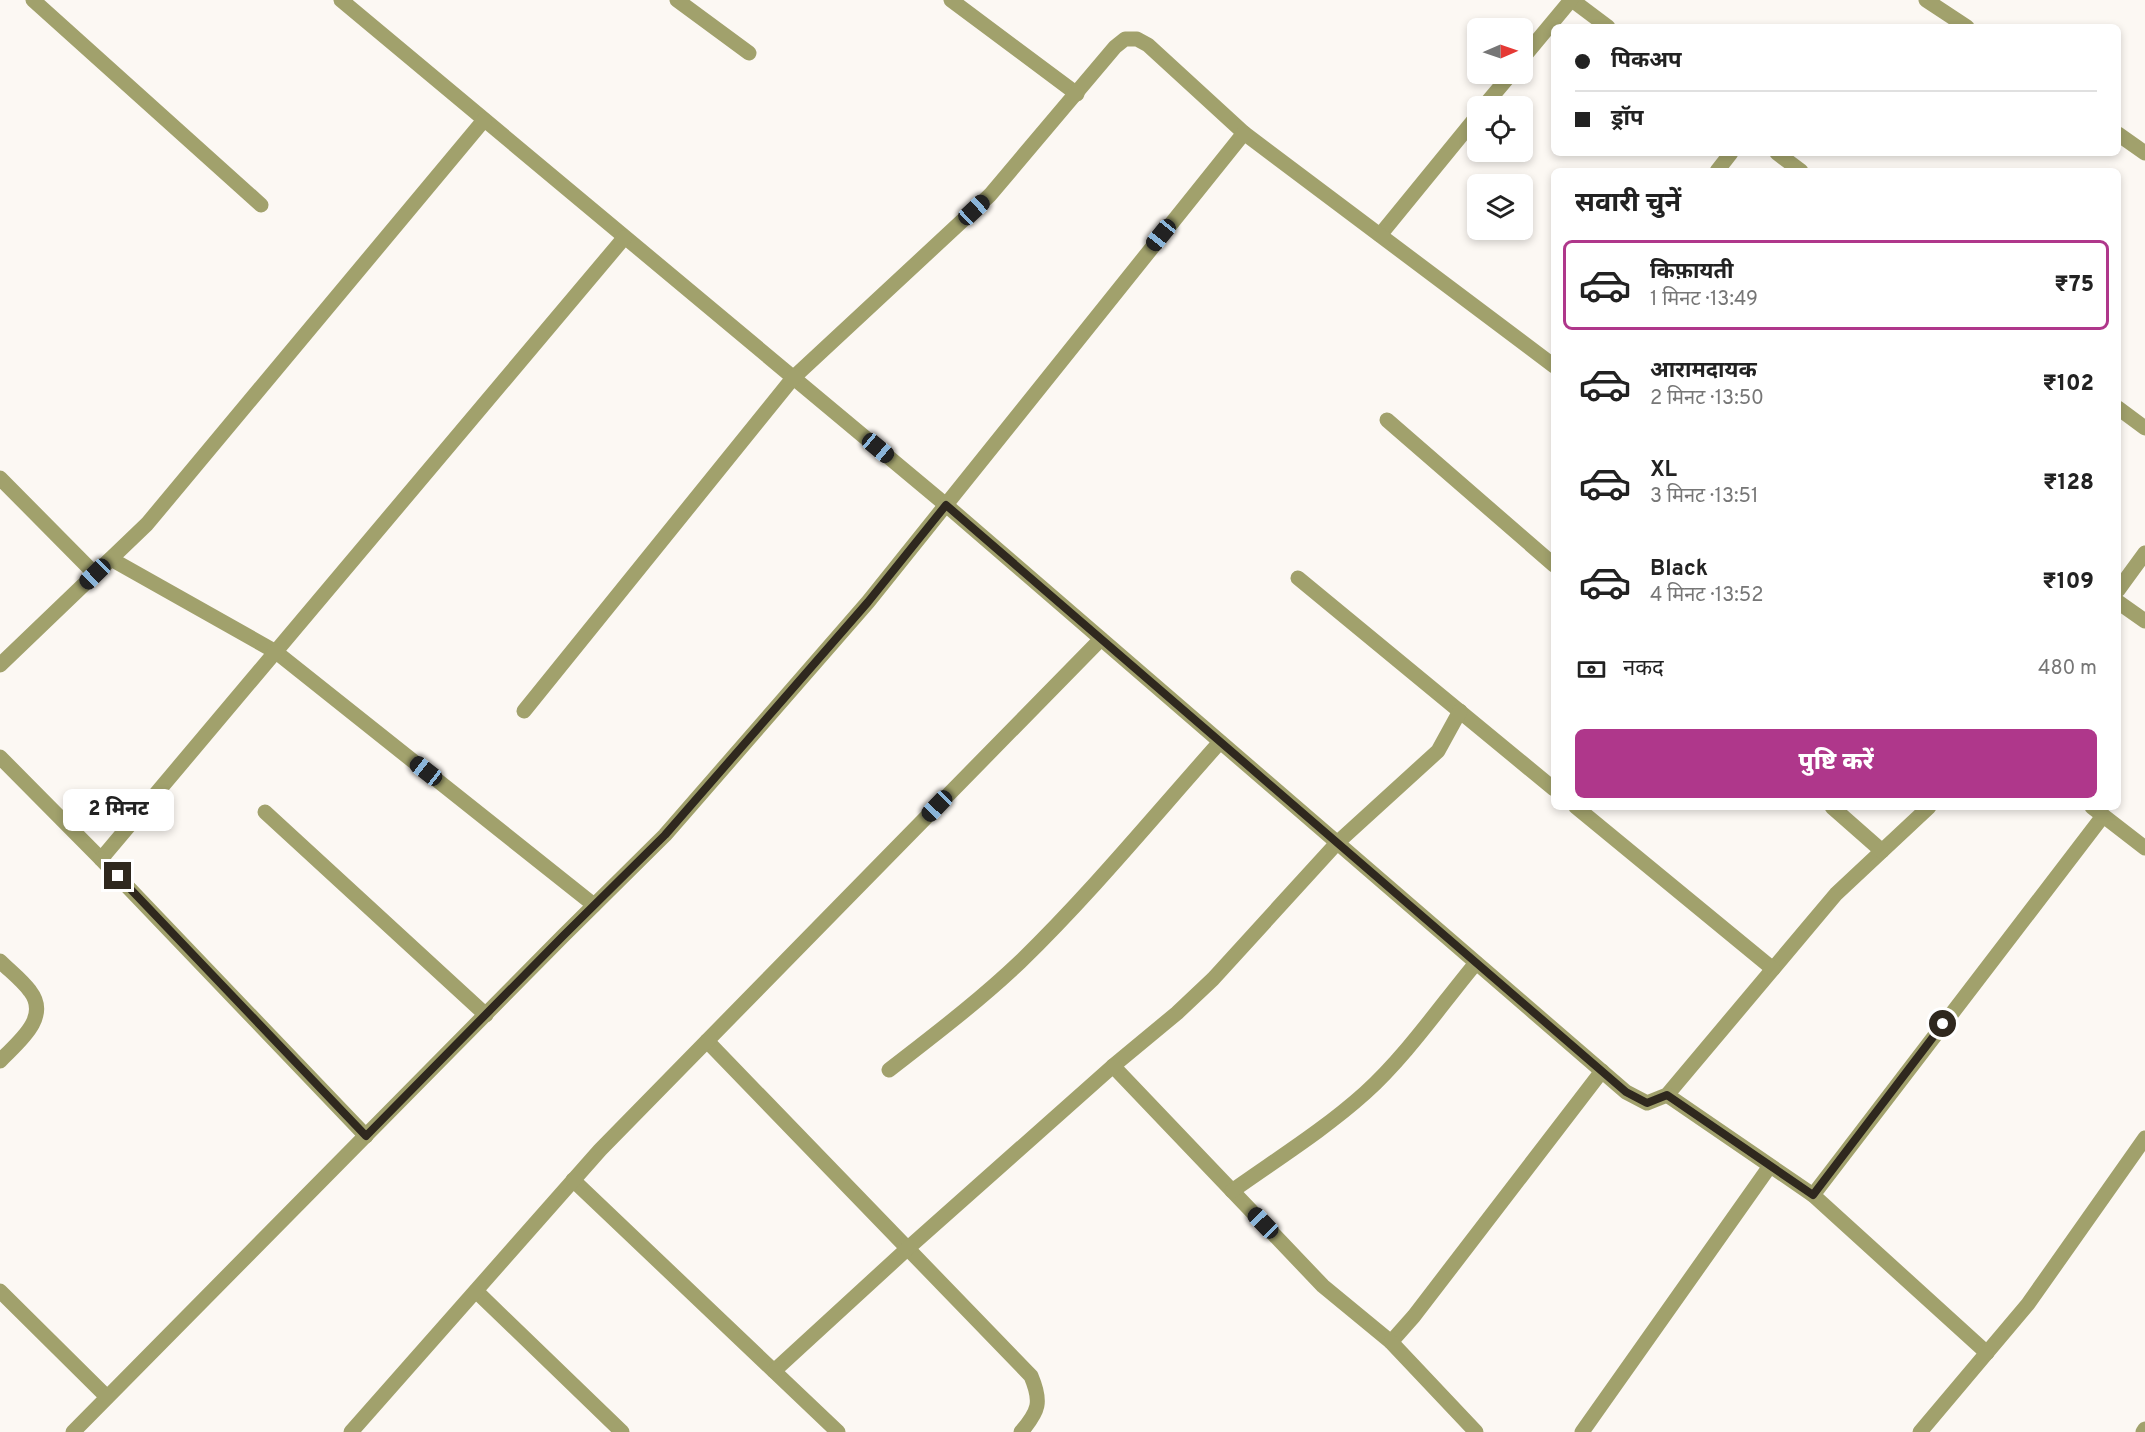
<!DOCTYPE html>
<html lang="hi">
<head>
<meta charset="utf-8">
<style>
  :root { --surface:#fff; --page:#f2f2f2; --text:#222; --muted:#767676; --line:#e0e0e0; --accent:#af378b }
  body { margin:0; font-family:Overpass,"Noto Sans Devanagari",sans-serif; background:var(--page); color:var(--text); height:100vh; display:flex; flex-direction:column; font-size:22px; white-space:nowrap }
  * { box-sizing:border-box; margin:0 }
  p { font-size:20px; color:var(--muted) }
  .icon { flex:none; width:33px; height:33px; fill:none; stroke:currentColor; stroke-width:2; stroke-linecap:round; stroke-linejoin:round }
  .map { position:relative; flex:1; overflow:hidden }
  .details { position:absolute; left:1551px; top:168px; width:570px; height:642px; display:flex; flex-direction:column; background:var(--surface); border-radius:9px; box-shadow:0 3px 9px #0003 }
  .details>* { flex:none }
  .top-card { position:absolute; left:1551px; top:24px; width:570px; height:132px; border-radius:9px; box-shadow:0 3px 9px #0003; display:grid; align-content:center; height:132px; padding:0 24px; background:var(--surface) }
  .needle { width:39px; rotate:88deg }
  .fabs { position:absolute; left:1467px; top:18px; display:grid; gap:12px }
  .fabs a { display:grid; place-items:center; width:66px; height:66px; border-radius:9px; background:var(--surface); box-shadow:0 3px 9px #0003; font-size:30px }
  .end { position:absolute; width:27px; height:27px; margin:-14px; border:8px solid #2f281e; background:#fff; box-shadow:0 0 0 3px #fff }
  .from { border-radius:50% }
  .bubble { position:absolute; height:42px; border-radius:9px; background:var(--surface); box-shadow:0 3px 9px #0003; font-size:20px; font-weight:800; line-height:42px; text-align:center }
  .car { position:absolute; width:18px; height:36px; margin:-18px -9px; border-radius:8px; box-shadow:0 0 4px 2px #0007; background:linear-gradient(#222 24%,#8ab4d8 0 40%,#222 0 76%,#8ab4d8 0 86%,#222 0) }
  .top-card b { display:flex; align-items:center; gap:21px; height:57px; font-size:22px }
  .top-card b+b { border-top:2px solid var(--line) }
  .top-card i { width:15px; height:15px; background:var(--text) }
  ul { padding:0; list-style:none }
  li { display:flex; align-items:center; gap:18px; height:90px; margin:0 12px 9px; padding:0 12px; border:3px solid transparent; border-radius:9px }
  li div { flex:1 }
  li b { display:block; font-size:22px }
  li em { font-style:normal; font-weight:800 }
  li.current { border-color:var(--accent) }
  li>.icon { width:54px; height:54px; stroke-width:1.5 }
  h2 { padding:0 24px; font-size:27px; line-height:72px }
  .pay { display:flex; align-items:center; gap:15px; height:66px; padding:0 24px; font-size:22px }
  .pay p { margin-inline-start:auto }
  .primary-button { display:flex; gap:12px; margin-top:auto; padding:12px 24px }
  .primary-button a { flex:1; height:69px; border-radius:9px; background:var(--accent); color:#fff; font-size:24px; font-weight:800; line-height:69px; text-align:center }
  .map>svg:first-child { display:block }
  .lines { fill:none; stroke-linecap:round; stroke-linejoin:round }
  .minor { stroke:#a1a16c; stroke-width:15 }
  .tertiary { stroke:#a1a16c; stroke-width:15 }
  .route { stroke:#2f281e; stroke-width:8 }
</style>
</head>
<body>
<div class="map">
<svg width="2145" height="1432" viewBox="0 0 2145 1432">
  <rect width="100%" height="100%" fill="#fcf8f3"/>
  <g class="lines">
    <g class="minor">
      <polyline points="33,0 261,205"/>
      <polyline points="341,0 946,505 1626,1092 1647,1103 1667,1095 1836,894 1929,807"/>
      <polyline points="677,0 749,53"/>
      <polyline points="951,0 1077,94"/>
      <polyline points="1572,0 1608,27"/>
      <polyline points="1522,59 1571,0"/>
      <polyline points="1484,106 1511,74"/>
      <polyline points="1777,153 1801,171"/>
      <polyline points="1717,171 1731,153"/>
      <polyline points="1380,235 1478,115"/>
      <polyline points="2118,408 2145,428"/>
      <polyline points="1387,420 1554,565"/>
      <polyline points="0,478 95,574 111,559 276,652 594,905"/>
      <polyline points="1298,578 1554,789"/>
      <polyline points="2118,590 2145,553"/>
      <polyline points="2118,602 2145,621"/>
      <polyline points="0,665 147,524 484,120"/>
      <polyline points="524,711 793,378 990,195 1115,47 1125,39 1137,39 1148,45 1244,133"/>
      <polyline points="0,757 101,859 624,238"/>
      <polyline points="1576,807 1773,969"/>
      <polyline points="1832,807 1882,851"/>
      <polyline points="2092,807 2145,848"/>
      <polyline points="265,812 486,1015"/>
      <polyline points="101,859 366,1136"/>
      <path d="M0,961C10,971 22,980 30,991C51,1018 17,1043 0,1061"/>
      <path d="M707,1041L1031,1376C1042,1402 1039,1411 1021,1432"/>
      <polyline points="1113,1066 1323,1286 1391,1342 1414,1316 1602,1071"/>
      <path d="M889,1070C934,1035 979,1001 1020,962C1091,893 1154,816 1220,742"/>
      <polyline points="1667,1095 1813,1195 1987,1353"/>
      <polyline points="573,1180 838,1432"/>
      <path d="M1232,1191C1277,1159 1325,1129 1365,1093C1406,1056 1441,1005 1476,963"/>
      <polyline points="1813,1195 2103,816"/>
      <polyline points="0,1291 107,1397"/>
      <polyline points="476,1291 622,1432"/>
      <polyline points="1391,1342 1476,1432"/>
      <polyline points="774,1371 907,1249 1113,1066 1177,1013 1213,979 1337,843 1438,751 1460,711"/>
      <polyline points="73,1432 563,936 665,835 868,602 1244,133 1554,366"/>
      <polyline points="351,1432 600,1150 1101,639"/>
      <polyline points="1582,1432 1770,1166"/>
      <polyline points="1920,1432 2028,1304 2145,1138"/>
      <polyline points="2143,1432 2145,1429"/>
    </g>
    <g class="tertiary">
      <polyline points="1926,0 1967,27"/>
      <polyline points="2118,134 2145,153"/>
    </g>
  </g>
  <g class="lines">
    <polyline class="route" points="118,876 366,1136 563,936 665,835 868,602 946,505 1626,1092 1647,1103 1667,1095 1813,1195 1943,1024"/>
  </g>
</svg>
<div class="fabs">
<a><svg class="needle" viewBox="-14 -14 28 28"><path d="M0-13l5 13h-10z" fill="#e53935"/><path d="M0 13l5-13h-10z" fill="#767676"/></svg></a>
<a><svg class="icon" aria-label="locate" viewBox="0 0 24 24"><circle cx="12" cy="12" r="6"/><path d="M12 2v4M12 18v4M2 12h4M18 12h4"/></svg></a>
<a><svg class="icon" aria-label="layers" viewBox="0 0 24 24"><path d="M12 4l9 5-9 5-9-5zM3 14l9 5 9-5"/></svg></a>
</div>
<i class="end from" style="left:1943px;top:1024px"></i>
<i class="end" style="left:118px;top:876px"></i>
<div class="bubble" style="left:63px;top:789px;width:111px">2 मिनट</div>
<i class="car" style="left:974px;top:210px;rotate:47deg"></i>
<i class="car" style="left:1161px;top:235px;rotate:219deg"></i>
<i class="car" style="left:878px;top:448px;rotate:130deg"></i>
<i class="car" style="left:95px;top:574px;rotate:226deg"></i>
<i class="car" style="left:426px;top:771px;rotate:308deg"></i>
<i class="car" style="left:937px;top:806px;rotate:224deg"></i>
<i class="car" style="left:1263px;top:1223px;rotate:316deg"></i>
<div class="top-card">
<b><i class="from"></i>पिकअप</b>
<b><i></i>ड्रॉप</b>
</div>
<section class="details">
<h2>सवारी चुनें</h2>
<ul>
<li class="current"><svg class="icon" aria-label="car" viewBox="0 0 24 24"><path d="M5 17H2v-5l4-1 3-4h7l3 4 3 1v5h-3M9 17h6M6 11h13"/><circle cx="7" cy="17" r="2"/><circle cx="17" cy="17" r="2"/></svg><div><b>किफ़ायती</b><p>1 मिनट · 13:49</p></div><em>₹75</em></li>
<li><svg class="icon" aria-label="car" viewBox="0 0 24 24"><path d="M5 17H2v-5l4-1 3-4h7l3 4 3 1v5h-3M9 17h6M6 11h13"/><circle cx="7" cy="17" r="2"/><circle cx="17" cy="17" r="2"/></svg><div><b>आरामदायक</b><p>2 मिनट · 13:50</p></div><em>₹102</em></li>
<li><svg class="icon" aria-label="car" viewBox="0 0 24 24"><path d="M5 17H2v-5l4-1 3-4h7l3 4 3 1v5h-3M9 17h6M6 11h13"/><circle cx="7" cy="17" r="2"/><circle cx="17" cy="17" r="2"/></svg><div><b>XL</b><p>3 मिनट · 13:51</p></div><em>₹128</em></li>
<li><svg class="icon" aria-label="car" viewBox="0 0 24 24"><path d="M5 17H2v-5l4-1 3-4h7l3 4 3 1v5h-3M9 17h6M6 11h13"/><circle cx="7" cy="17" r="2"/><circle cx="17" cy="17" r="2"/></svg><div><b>Black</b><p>4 मिनट · 13:52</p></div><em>₹109</em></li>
</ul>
<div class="pay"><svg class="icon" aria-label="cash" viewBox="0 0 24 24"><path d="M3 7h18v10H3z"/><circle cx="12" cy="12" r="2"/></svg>नकद<p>480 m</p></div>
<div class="primary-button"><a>पुष्टि करें</a></div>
</section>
</div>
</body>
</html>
